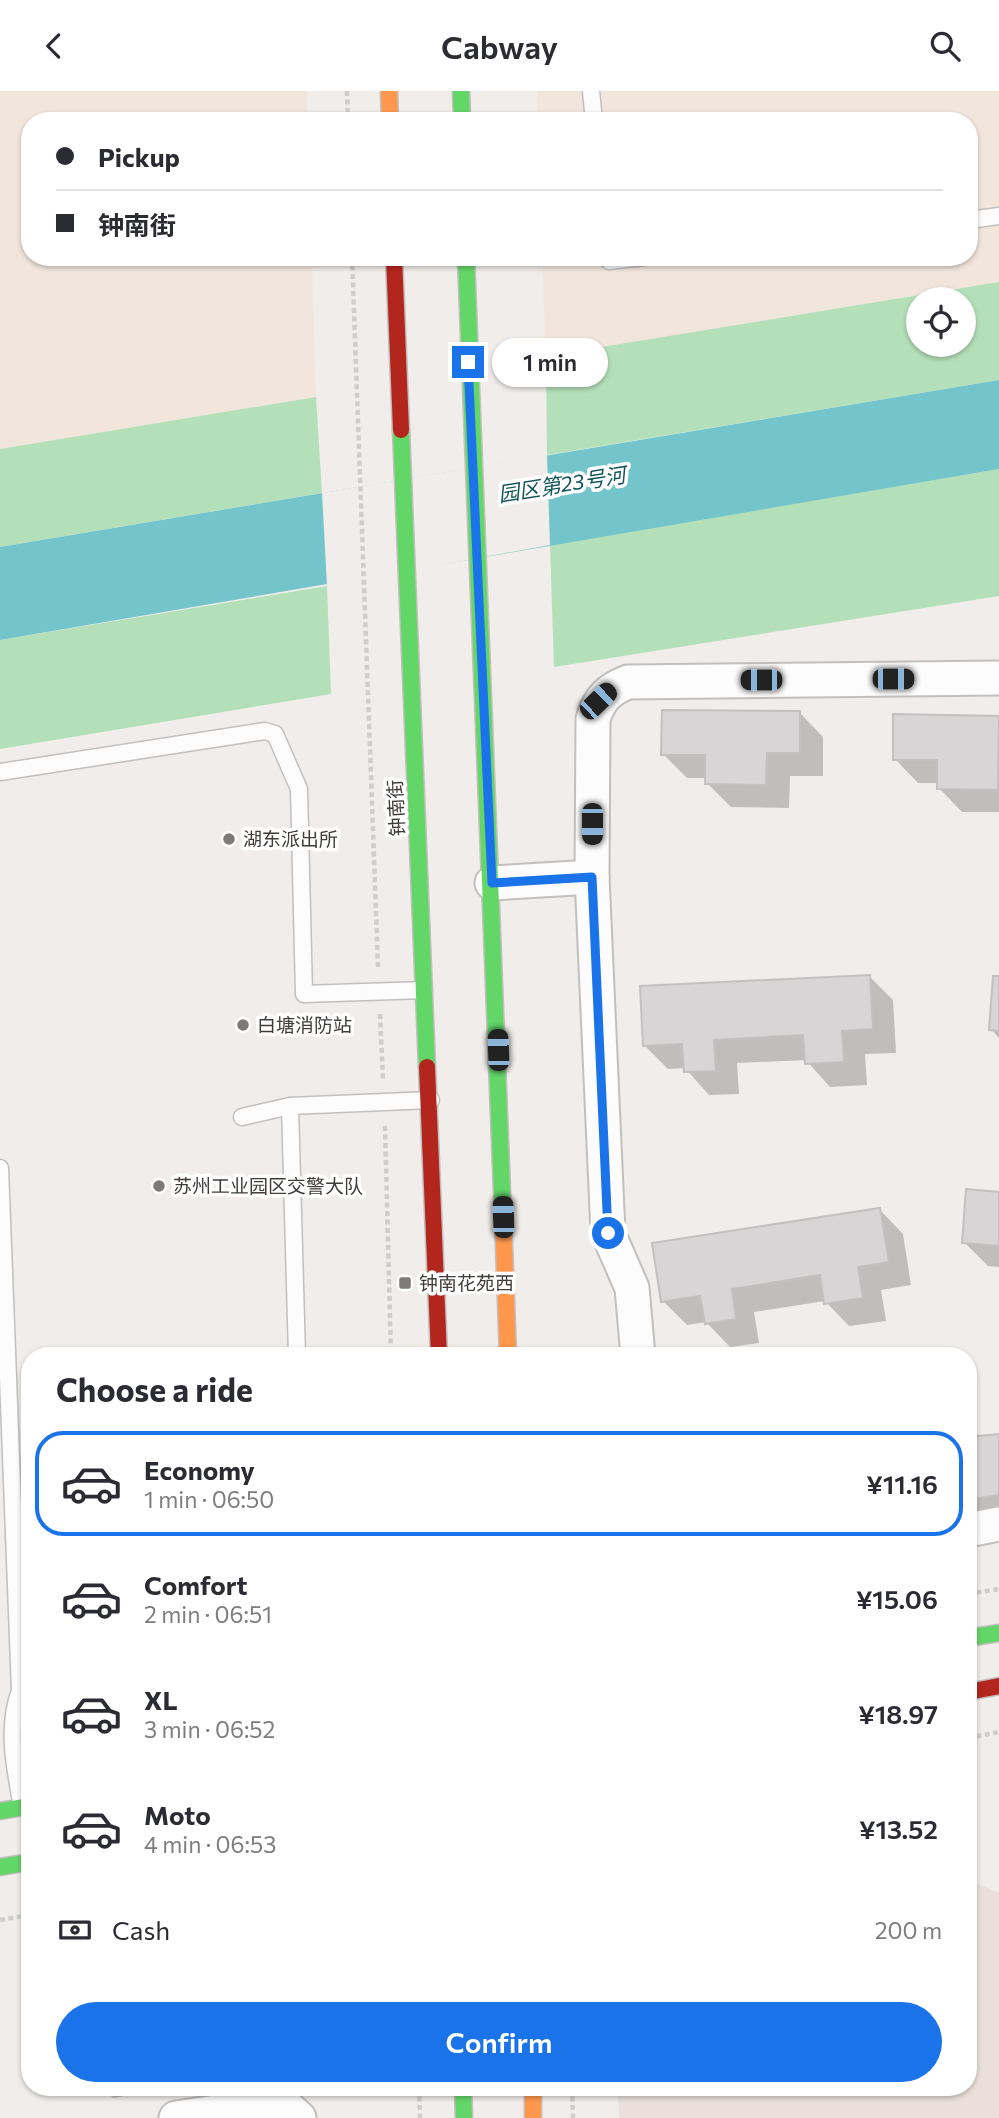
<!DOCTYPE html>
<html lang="en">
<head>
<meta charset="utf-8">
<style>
  :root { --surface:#fff; --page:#f7f7f7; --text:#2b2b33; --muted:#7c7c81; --line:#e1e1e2; --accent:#1a73e8 }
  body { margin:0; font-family:Commissioner,"Noto Sans SC",sans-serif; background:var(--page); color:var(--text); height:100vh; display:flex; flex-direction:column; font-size:26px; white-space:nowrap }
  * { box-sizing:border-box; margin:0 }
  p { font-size:23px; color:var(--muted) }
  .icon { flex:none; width:38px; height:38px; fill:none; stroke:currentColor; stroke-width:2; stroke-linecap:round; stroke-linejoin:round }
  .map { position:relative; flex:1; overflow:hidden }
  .panel { position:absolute; left:21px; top:1256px; width:956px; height:749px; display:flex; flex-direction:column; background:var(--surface); border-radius:28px; box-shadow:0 2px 5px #0004 }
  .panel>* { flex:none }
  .top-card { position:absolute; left:21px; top:21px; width:957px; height:154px; border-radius:28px; box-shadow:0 2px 5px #0004; display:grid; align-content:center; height:154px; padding:0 35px; background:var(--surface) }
  .buttons { position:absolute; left:906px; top:196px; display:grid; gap:14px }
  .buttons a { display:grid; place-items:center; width:70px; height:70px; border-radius:50%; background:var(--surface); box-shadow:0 2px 5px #0004; font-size:35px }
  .end { position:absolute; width:32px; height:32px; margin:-16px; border:9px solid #1a73e8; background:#fff; box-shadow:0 0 0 4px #fff }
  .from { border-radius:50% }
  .bubble { position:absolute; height:49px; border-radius:24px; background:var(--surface); box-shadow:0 2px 5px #0004; font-size:23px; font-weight:600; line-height:49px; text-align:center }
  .car { position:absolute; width:21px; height:42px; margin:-21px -10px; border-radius:9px; box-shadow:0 0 5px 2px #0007; background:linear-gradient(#222 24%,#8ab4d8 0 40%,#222 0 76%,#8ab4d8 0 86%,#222 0) }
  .top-card b { display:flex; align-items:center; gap:24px; height:66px; font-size:26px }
  .top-card b+b { border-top:2px solid var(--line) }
  .top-card i { width:18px; height:18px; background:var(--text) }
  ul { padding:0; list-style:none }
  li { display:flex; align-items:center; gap:21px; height:105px; margin:0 14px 10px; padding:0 21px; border:4px solid transparent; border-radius:28px }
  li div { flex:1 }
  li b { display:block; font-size:26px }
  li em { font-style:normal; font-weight:600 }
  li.active { border-color:var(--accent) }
  li>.icon { width:63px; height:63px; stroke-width:1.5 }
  h2 { padding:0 35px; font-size:32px; line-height:84px }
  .pay { display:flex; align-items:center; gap:18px; height:77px; padding:0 35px; font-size:26px }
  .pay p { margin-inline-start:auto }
  .button { display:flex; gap:14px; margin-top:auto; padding:14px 35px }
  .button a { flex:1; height:80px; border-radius:42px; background:var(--accent); color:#fff; font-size:28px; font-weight:600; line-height:80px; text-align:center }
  header { display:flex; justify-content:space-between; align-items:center; height:91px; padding:0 35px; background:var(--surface); font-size:32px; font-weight:600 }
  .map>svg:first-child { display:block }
  .commercial { fill:#f2e6dc }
  .built { fill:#eae0d9 }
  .forest { fill:#b4e0b9; fill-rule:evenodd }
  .water { fill:#73c4cb }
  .pier { fill:#f0edea }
  .shadow { fill:#0003 }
  .building { fill:#d7d5d5; stroke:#c2c0c0; stroke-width:2 }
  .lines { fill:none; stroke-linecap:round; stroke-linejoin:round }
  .lane-casing { stroke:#c2bfbd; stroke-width:19 }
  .street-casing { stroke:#c2bfbd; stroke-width:37 }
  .fast-casing { stroke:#c2bfbd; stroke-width:19 }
  .slow-casing { stroke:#c2bfbd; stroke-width:19 }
  .jam-casing { stroke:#c2bfbd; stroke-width:19 }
  .path { stroke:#cfcecc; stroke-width:4.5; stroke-dasharray:5 3.5; stroke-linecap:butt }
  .lane { stroke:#fdfcfc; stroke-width:16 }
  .street { stroke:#fdfcfc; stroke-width:33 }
  .fast { stroke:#63d668; stroke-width:16 }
  .slow { stroke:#ff974d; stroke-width:16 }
  .jam { stroke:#b3261e; stroke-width:16 }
  .route { stroke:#1a73e8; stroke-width:9 }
  .poi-dot { fill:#7d7a78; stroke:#fff; stroke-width:2.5 }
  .labels { text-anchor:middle; stroke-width:7; stroke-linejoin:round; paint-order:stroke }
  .street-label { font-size:19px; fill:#3f3c3a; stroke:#fff }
  .poi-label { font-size:19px; fill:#3f3c3a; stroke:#fff; text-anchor:start }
  .water-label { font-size:21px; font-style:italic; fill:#11545a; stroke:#fff }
</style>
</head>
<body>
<header><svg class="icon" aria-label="back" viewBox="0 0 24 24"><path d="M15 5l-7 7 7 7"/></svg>Cabway<svg class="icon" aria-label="search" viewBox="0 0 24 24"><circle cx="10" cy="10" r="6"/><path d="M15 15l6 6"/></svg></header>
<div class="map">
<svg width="999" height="2027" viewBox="0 0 999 2027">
  <rect width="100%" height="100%" fill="#f0edea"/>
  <g class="commercial">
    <polygon points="0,0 307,0 308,30 30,30 30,166 312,166 316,306 0,358"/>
    <polygon points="537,0 999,0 999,191 546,265 542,166 970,166 970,30 538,30"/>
  </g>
  <polygon class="built" points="968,1789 999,1802 999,2027 619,2027 618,1997 968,1997"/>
  <g class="forest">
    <path d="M999,191V289L547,364L546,265ZM919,208H964V254H919Z"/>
    <polygon points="316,306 322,402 0,456 0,358"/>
    <polygon points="999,378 999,505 554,576 550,454"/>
    <polygon points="327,495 331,603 0,658 0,549"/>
  </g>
  <polygon class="water" points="999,289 999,378 0,549 0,456"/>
  <polygon class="pier" points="547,364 550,454 327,495 322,402"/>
  <g class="shadow">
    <polygon points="800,622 823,646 823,685 790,685 789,717 731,716 707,692 707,687 687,687 663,663"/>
    <polygon points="895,625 999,626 999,721 962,721 939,697 939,692 918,692 895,668"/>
    <polygon points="870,886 893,909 896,962 865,963 867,994 830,996 806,969 737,972 739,1003 709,1004 685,977 668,978 644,954"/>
    <polygon points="999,887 999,947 991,938"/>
    <polygon points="999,1102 999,1176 988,1175 964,1151"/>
    <polygon points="880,1119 903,1143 911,1194 881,1199 886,1230 849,1235 825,1210 754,1221 759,1252 730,1256 706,1231 687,1234 663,1210"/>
    <polygon points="999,1344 999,1431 968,1427 968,1348"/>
    <polygon points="103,1997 174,1997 113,2007"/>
  </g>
  <g class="building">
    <polygon points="662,619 800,620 800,662 767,662 766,694 705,693 705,664 661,664"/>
    <polygon points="893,623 999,625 998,699 937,698 937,669 893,669"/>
    <polygon points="870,884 873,938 842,940 844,971 805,973 803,944 714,949 716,980 684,981 682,953 643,955 640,895"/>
    <polygon points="993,885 999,885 999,940 989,939"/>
    <polygon points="966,1098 999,1101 999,1155 962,1152"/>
    <polygon points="880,1117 889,1171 858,1176 863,1207 824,1213 820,1184 732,1198 736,1228 705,1233 700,1205 661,1211 652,1152"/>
    <polygon points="999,1343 999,1404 968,1409 968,1346"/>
  </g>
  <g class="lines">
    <defs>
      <g id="lane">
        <polyline points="591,0 594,30"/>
        <polyline points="970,129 999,125"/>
        <polyline points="609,166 609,170 644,166"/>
        <polyline points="0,681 265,640 275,643 299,698 304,903 424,899"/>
        <polyline points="290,1015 297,1265"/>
        <polyline points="242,1026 290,1015 431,1009"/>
        <path d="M0,1077L20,1600C6,1636 15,1678 22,1716"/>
        <polyline points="20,1600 30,1624"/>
      </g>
      <g id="street">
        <polyline points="492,792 592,786"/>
        <path d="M638,1265L632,1197L608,1142L592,786L593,628C600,607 608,599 628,591L999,587"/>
        <polyline points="968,1439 999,1433"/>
        <polyline points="176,2027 275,2012 288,2017 299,2027"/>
      </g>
      <g id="fast">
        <polyline points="461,0 462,30"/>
        <polyline points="466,166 503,1127"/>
        <polyline points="401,339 427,976"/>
        <polyline points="968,1547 999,1542"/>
        <polyline points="0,1720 30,1715"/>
        <polyline points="0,1776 30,1771"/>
        <polyline points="463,1997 464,2027"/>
      </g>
      <g id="slow">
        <polyline points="389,0 390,30"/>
        <polyline points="503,1127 508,1265"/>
        <polyline points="533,1997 533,2027"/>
      </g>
      <g id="jam">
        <polyline points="394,166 401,339"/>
        <polyline points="427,976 439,1265"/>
        <polyline points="968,1601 999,1595"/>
      </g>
    </defs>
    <use href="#lane" class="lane-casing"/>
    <use href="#street" class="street-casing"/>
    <use href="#fast" class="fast-casing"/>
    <use href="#slow" class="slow-casing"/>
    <use href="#jam" class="jam-casing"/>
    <g class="path">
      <polyline points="347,0 348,30"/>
      <polyline points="352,166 378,876"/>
      <polyline points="380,923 383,988"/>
      <polyline points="385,1035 391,1265"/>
      <polyline points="968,1503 999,1498"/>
      <polyline points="968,1647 999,1641"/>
      <polyline points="0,1829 30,1824"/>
      <polyline points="419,1997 420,2027"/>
      <polyline points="572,1997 573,2027"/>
    </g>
    <use href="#lane" class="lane"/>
    <use href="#street" class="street"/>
    <use href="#fast" class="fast"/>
    <use href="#slow" class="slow"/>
    <use href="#jam" class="jam"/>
  </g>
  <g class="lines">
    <polyline class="route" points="468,271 492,792 592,786 608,1142"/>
  </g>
  <g class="poi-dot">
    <circle cx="229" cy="748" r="7"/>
    <circle cx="243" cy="934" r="7"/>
    <circle cx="159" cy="1095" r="7"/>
    <rect x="398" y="1185" width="14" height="14" rx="3.5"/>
  </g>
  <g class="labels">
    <g class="street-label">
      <text transform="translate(396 717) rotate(-93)" y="7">钟南街</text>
    </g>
    <g class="poi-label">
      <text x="243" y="755">湖东派出所</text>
      <text x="257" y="941">白塘消防站</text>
      <text x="173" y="1102">苏州工业园区交警大队</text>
      <text x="419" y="1199">钟南花苑西</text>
    </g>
    <g class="water-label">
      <text transform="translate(562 394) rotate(-9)" y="7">园区第23号河</text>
    </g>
  </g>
</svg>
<div class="buttons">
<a><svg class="icon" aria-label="locate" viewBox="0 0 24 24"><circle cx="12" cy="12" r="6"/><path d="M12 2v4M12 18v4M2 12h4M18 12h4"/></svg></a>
</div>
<i class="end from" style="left:608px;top:1142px"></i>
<i class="end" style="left:468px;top:271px"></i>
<div class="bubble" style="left:492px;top:247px;width:116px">1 min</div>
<i class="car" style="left:893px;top:588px;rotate:90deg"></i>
<i class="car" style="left:761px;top:589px;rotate:270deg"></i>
<i class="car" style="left:598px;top:610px;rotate:46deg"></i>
<i class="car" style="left:592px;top:733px;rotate:180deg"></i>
<i class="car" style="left:498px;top:959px;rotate:358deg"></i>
<i class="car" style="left:503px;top:1126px;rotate:358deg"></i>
<div class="top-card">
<b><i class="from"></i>Pickup</b>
<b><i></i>钟南街</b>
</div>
<section class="panel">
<h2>Choose a ride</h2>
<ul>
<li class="active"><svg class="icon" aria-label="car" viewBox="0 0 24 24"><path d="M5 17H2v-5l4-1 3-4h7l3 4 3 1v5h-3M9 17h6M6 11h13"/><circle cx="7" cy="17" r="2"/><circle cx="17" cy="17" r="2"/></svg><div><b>Economy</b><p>1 min · 06:50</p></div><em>¥11.16</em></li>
<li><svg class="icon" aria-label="car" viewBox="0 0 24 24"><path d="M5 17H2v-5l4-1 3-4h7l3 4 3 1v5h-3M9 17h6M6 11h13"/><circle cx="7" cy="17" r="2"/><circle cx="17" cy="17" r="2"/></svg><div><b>Comfort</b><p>2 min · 06:51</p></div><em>¥15.06</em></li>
<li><svg class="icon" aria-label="car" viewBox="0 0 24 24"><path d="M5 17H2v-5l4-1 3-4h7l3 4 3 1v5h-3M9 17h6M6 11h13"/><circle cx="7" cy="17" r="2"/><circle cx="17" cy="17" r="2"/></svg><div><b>XL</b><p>3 min · 06:52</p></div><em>¥18.97</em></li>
<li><svg class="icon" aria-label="car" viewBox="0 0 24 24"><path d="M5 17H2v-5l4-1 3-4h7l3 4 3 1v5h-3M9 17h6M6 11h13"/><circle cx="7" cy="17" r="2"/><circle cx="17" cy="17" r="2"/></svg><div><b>Moto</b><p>4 min · 06:53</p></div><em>¥13.52</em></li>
</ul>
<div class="pay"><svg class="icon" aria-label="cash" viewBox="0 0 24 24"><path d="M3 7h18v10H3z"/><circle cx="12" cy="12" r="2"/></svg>Cash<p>200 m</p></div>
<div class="button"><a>Confirm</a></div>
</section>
</div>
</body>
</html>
